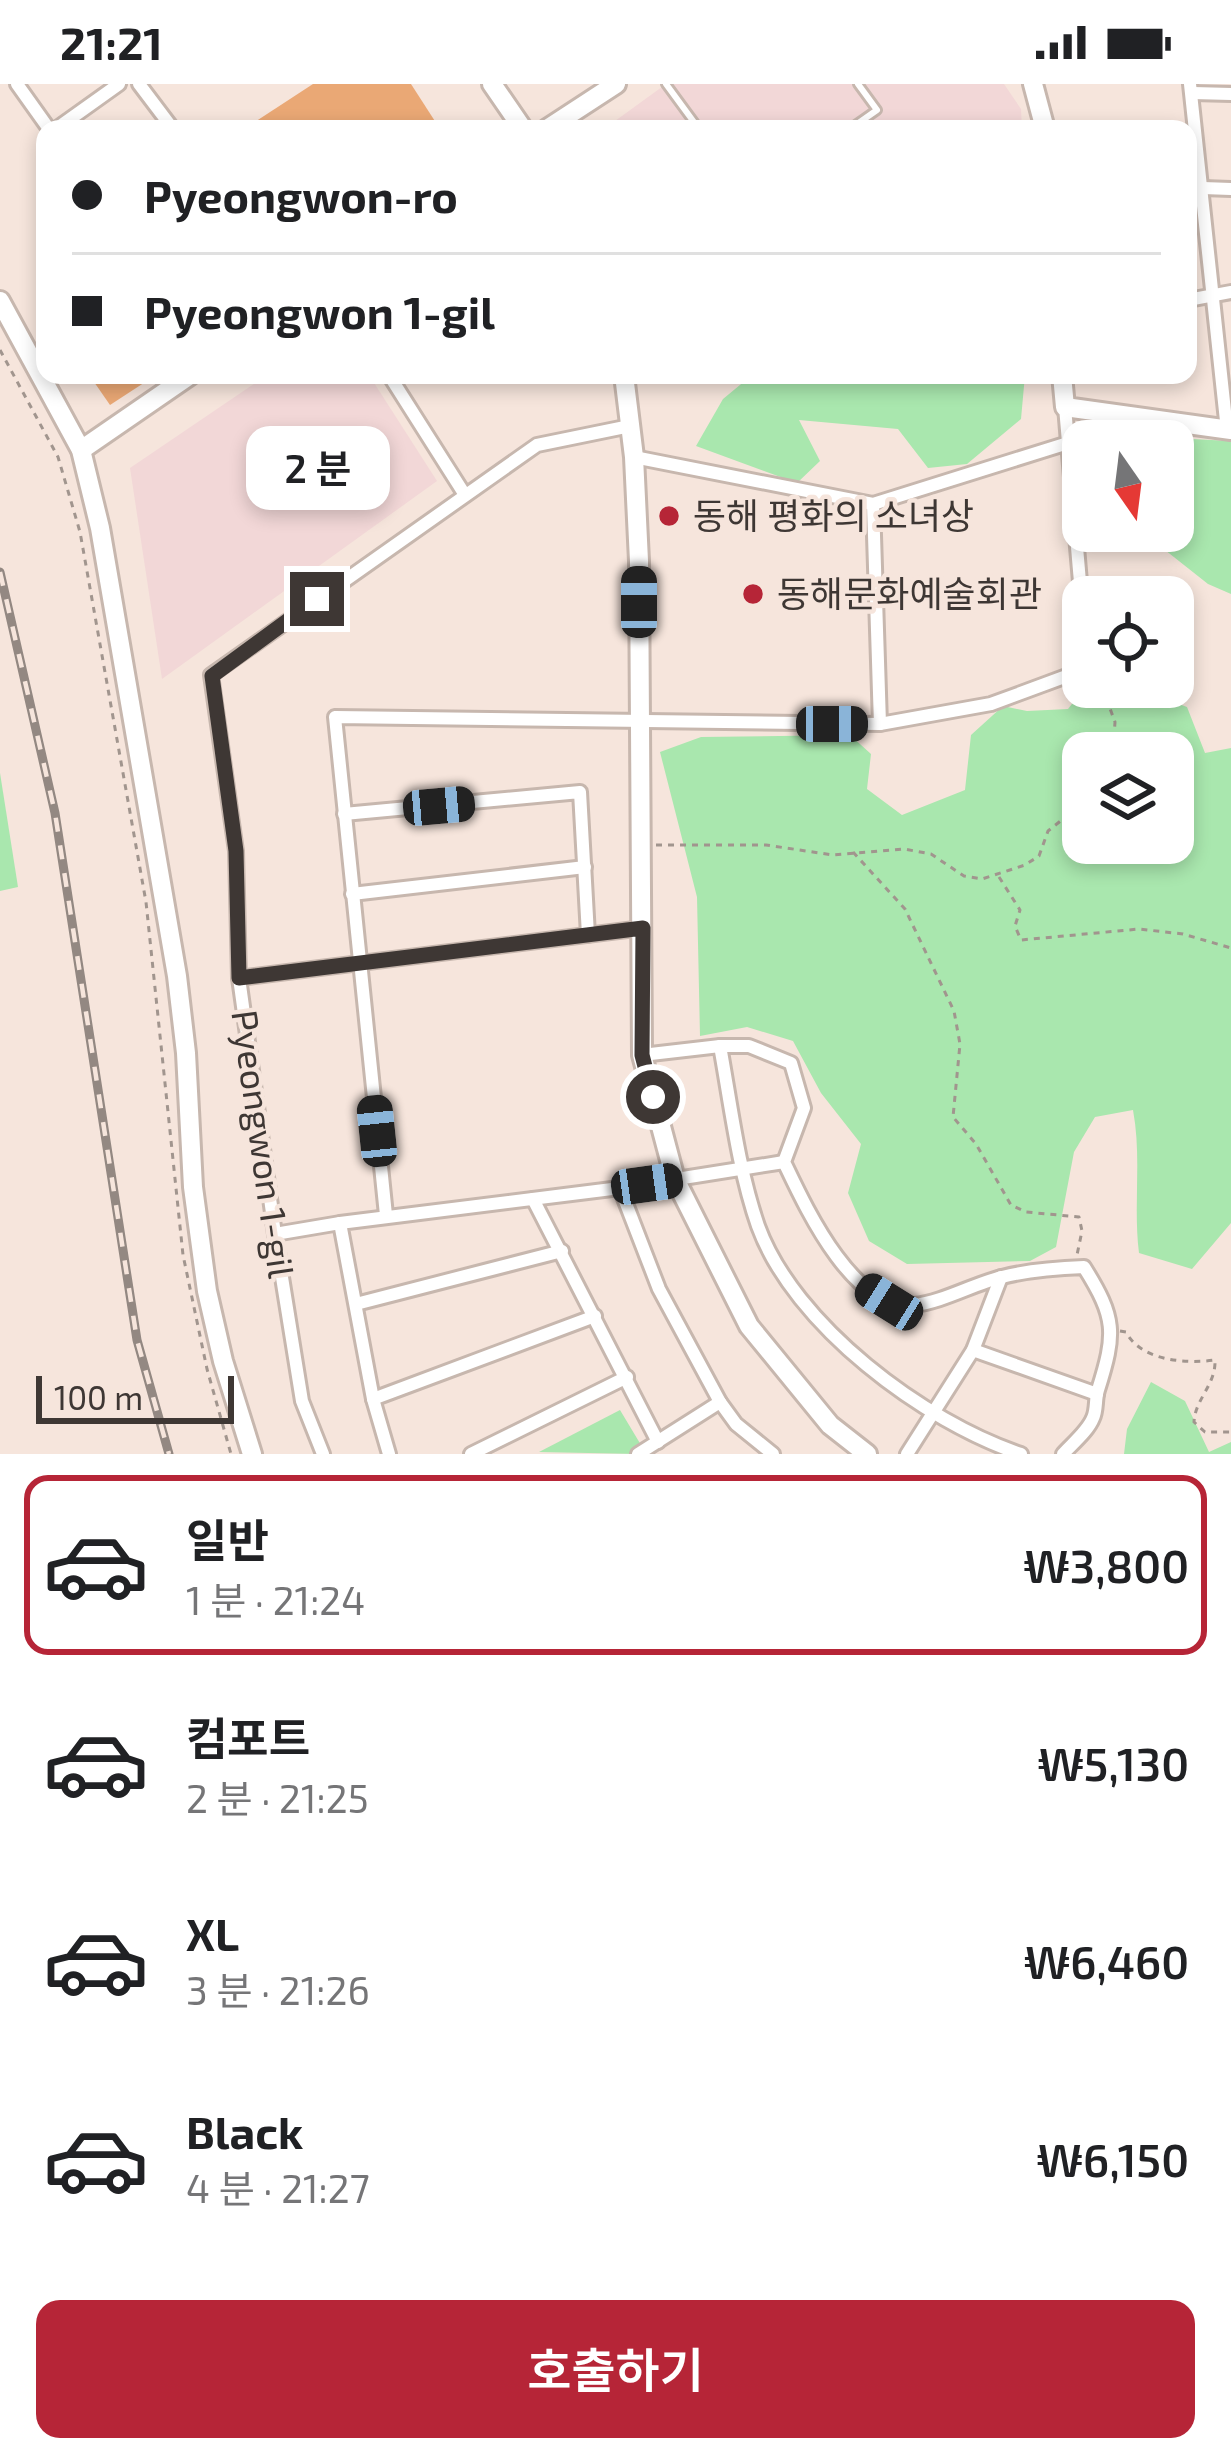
<!DOCTYPE html>
<html lang="ko">
<head>
<meta charset="utf-8">
<style>
  :root { --surface:#fff; --page:#f6f6f6; --text:#202124; --muted:#757577; --line:#e0e0e0; --accent:#b62537 }
  body { margin:0; font-family:"Exo 2","Noto Sans KR",sans-serif; background:var(--page); color:var(--text); height:100vh; display:flex; flex-direction:column; font-size:45px; white-space:nowrap }
  * { box-sizing:border-box; margin:0 }
  p { font-size:39px; color:var(--muted) }
  .icon { flex:none; width:66px; height:66px; fill:none; stroke:currentColor; stroke-width:2; stroke-linecap:round; stroke-linejoin:round }
  .map { position:relative; height:1370px; overflow:hidden }
  .panel { display:flex; flex-direction:column; background:var(--surface); flex:1 }
  .panel>* { flex:none }
  .hud { position:absolute; left:36px; top:36px; width:1161px; height:264px; border-radius:24px; box-shadow:0 6px 18px #0003; display:grid; align-content:center; height:264px; padding:0 36px; background:var(--surface) }
  .needle { width:78px; rotate:166deg }
  .controls { position:absolute; left:1062px; top:336px; display:grid; gap:24px }
  .controls a { display:grid; place-items:center; width:132px; height:132px; border-radius:24px; background:var(--surface); box-shadow:0 6px 18px #0003; font-size:60px }
  .scale { position:absolute; left:36px; bottom:30px; width:198px; box-sizing:border-box; padding-left:12px; border:6px solid #3e3734; border-top:0; font-size:33px; line-height:42px; white-space:nowrap; color:#3e3734; -webkit-text-stroke:9px #f6e5dc; paint-order:stroke }
  .end { position:absolute; width:54px; height:54px; margin:-27px; border:15px solid #3e3734; background:#fff; box-shadow:0 0 0 6px #fff }
  .from { border-radius:50% }
  .bubble { position:absolute; height:84px; border-radius:24px; background:var(--surface); box-shadow:0 6px 18px #0003; font-size:39px; font-weight:600; line-height:84px; text-align:center }
  .car { position:absolute; width:36px; height:72px; margin:-36px -18px; border-radius:15px; box-shadow:0 0 9px 3px #0007; background:linear-gradient(#222 24%,#8ab4d8 0 40%,#222 0 76%,#8ab4d8 0 86%,#222 0) }
  .hud b { display:flex; align-items:center; gap:42px; height:114px; font-size:45px }
  .hud b+b { border-top:3px solid var(--line) }
  .hud i { width:30px; height:30px; background:var(--text) }
  ul { padding:21px 0 0; list-style:none }
  li { display:flex; align-items:center; gap:36px; height:180px; margin:0 24px 18px; padding:0 12px; border:6px solid transparent; border-radius:24px }
  li div { flex:1 }
  li b { display:block; font-size:45px }
  li em { font-style:normal; font-weight:600 }
  li.on { border-color:var(--accent) }
  li>.icon { width:108px; height:108px; stroke-width:1.5 }
  .cta { display:flex; gap:24px; margin-top:auto; padding:24px 36px }
  .cta a { flex:1; height:138px; border-radius:24px; background:var(--accent); color:#fff; font-size:48px; font-weight:600; line-height:138px; text-align:center }
  .status { display:flex; justify-content:space-between; align-items:center; height:84px; padding:0 60px; background:var(--surface); direction:ltr }
  .status svg { height:33px; fill:currentColor }
  .map>svg:first-child { display:block }
  .commercial { fill:#f2d7d7 }
  .green { fill:#a9e7ae; fill-rule:evenodd }
  .building { fill:#eaa875 }
  .lines { fill:none; stroke-linecap:round; stroke-linejoin:round }
  .lane-casing { stroke:#c7b7ae; stroke-width:12 }
  .street-casing { stroke:#c7b7ae; stroke-width:18 }
  .secondary-casing { stroke:#c7b7ae; stroke-width:24 }
  .path { stroke:#a1958e; stroke-width:3; stroke-dasharray:6 6; stroke-linecap:butt }
  .lane { stroke:#fff; stroke-width:6 }
  .street { stroke:#fff; stroke-width:12 }
  .secondary { stroke:#fff; stroke-width:18 }
  .rail-casing { stroke:#938882; stroke-width:9 }
  .rail { stroke:#f6e5dc; stroke-width:4.5; stroke-dasharray:14; stroke-linecap:butt }
  .route { stroke:#3e3734; stroke-width:15 }
  .poi-dot { fill:#b62537; stroke:#f6e5dc; stroke-width:4.5 }
  .labels { text-anchor:middle; stroke-width:9; stroke-linejoin:round; paint-order:stroke }
  .poi-label { font-size:36px; fill:#3e3734; stroke:#f6e5dc; text-anchor:start }
  .street-label { font-size:36px; fill:#3e3734; stroke:#f6e5dc }
</style>
</head>
<body>
<div class="status"><b>21:21</b><svg viewBox="0 0 49 12"><path d="M0 12V9h3v3zM5 12V6h3v6zM10 12V3h3v9zM15 12V0h3v12zM26 1h20v11H26zM47 4h2v5h-2z"/></svg></div>
<div class="map">
<svg width="1231" height="1370" viewBox="0 0 1231 1370">
  <rect width="100%" height="100%" fill="#f6e5dc"/>
  <g class="commercial">
    <polygon points="666,0 1004,0 1021,25 1022,45 604,45"/>
    <polygon points="267,291 369,291 437,397 162,595 130,384"/>
  </g>
  <g class="green">
    <polygon points="752,291 1025,291 1021,335 967,380 928,384 898,345 799,336 820,377 797,399 696,362 723,315"/>
    <polygon points="1094,350 1231,357 1231,510 1208,500 1141,447 1173,447 1173,357 1095,357"/>
    <path d="M1085,603H1133L1187,623L1205,669L1231,664V1139L1192,1185L1139,1169C1133,1121 1142,1074 1133,1026L1095,1033L1074,1068L1056,1163L1030,1177L907,1180L869,1157L848,1109L861,1060L821,1009L793,957L747,943L700,952L697,813L660,668L701,653L850,651L871,670L867,705L902,731L965,706L971,651L1003,622L1027,627L1068,625ZM1083,669H1173V759H1083Z"/>
    <polygon points="0,689 18,803 0,807"/>
    <polygon points="1151,1298 1185,1317 1209,1368 1231,1358 1231,1370 1124,1370 1127,1345"/>
    <polygon points="620,1326 644,1366 638,1370 539,1368"/>
  </g>
  <g class="building">
    <polygon points="313,0 411,0 440,45 244,45"/>
    <polygon points="98,291 156,291 110,321 92,295"/>
  </g>
  <g class="lines">
    <defs>
      <g id="lane">
        <polyline points="666,0 699,45"/>
        <polyline points="850,45 877,26 858,0"/>
      </g>
      <g id="street">
        <polyline points="17,0 49,45"/>
        <polyline points="139,0 173,45"/>
        <polyline points="1190,0 1227,346"/>
        <polyline points="1193,9 1231,10"/>
        <polyline points="56,45 119,0"/>
        <polyline points="1203,104 1231,105"/>
        <polyline points="1188,216 1231,208"/>
        <polyline points="389,291 465,411"/>
        <polyline points="1065,323 1083,533"/>
        <polyline points="634,373 873,420 1068,359"/>
        <polyline points="873,420 880,640"/>
        <polyline points="344,730 580,708 588,851"/>
        <polyline points="352,810 585,783"/>
        <polyline points="239,894 643,844"/>
        <polyline points="642,971 720,962"/>
        <polyline points="620,1104 659,1205 720,1318 736,1340 773,1370"/>
        <polyline points="533,1115 658,1358"/>
        <polyline points="386,1131 335,633 880,640 991,620 1083,586"/>
        <polyline points="275,1150 340,1139"/>
        <polyline points="356,1220 562,1167"/>
        <polyline points="973,1266 1097,1310"/>
        <polyline points="373,1315 595,1232"/>
        <polyline points="323,1370 302,1317 275,1150 239,894 236,767 211,591 537,361 630,342"/>
        <polyline points="389,1370 373,1315 340,1139 620,1104 784,1078"/>
        <polyline points="471,1370 627,1293"/>
        <polyline points="638,1370 720,1318"/>
        <polyline points="907,1370 973,1266 1001,1193"/>
        <path d="M1021,1370C924,1338 794,1241 758,1142C738,1084 731,1022 720,962H749L791,979L804,1024L784,1078C805,1122 853,1228 914,1221C943,1218 973,1200 1002,1193C1029,1186 1057,1184 1084,1183C1116,1234 1116,1249 1098,1306C1095,1315 1097,1326 1093,1334C1088,1347 1072,1360 1063,1370"/>
      </g>
      <g id="secondary">
        <polyline points="492,0 523,45"/>
        <polyline points="1033,0 1045,45"/>
        <polyline points="547,45 616,0"/>
        <polyline points="0,217 81,366 100,444 177,892 186,969 193,1103 207,1207 223,1277 252,1370"/>
        <polyline points="624,291 634,373 639,477 642,971 675,1095 749,1242 830,1341 867,1370"/>
        <polyline points="1062,291 1065,323 1231,346"/>
        <polyline points="81,366 190,291"/>
      </g>
    </defs>
    <use href="#lane" class="lane-casing"/>
    <use href="#street" class="street-casing"/>
    <use href="#secondary" class="secondary-casing"/>
    <g class="path">
      <polyline points="0,266 58,373 80,448 146,818 183,1171 207,1285 231,1370"/>
      <polyline points="1102,603 1115,638 1113,669"/>
      <polyline points="656,761 766,761 833,771 904,765 931,770 964,792 982,795 1025,781 1039,772 1048,747 1083,719"/>
      <polyline points="853,768 905,825 954,927 960,960 953,1033 976,1060 1011,1121 1026,1128 1079,1133 1082,1147 1077,1171"/>
      <polyline points="999,793 1020,826 1015,842 1021,856 1139,845 1183,850 1231,864"/>
      <path d="M1120,1247L1126,1248C1141,1277 1186,1280 1215,1276C1216,1301 1195,1315 1194,1338L1205,1348H1231"/>
    </g>
    <use href="#lane" class="lane"/>
    <use href="#street" class="street"/>
    <use href="#secondary" class="secondary"/>
    <defs>
      <polyline id="rail" points="0,488 55,729 137,1256 169,1370"/>
    </defs>
    <use href="#rail" class="rail-casing"/>
    <use href="#rail" class="rail"/>
  </g>
  <g class="lines">
    <polyline class="route" points="317,515 212,592 236,767 239,894 643,844 642,971 653,1013"/>
  </g>
  <g class="poi-dot">
    <circle cx="669" cy="432" r="12"/>
    <circle cx="753" cy="510" r="12"/>
  </g>
  <g class="labels">
    <g class="poi-label">
      <text x="693" y="445">동해 평화의 소녀상</text>
      <text x="777" y="523">동해문화예술회관</text>
    </g>
    <g class="street-label">
      <text transform="translate(263 1060) rotate(82)" y="13">Pyeongwon 1-gil</text>
    </g>
  </g>
</svg>
<div class="controls">
<a><svg class="needle" viewBox="-14 -14 28 28"><path d="M0-13l5 13h-10z" fill="#e53935"/><path d="M0 13l5-13h-10z" fill="#757577"/></svg></a>
<a><svg class="icon" aria-label="locate" viewBox="0 0 24 24"><circle cx="12" cy="12" r="6"/><path d="M12 2v4M12 18v4M2 12h4M18 12h4"/></svg></a>
<a><svg class="icon" aria-label="layers" viewBox="0 0 24 24"><path d="M12 4l9 5-9 5-9-5zM3 14l9 5 9-5"/></svg></a>
</div>
<div class="scale">100 m</div>
<i class="end from" style="left:653px;top:1013px"></i>
<i class="end" style="left:317px;top:515px"></i>
<div class="bubble" style="left:246px;top:342px;width:144px">2 분</div>
<i class="car" style="left:639px;top:518px;rotate:0deg"></i>
<i class="car" style="left:832px;top:640px;rotate:90deg"></i>
<i class="car" style="left:439px;top:722px;rotate:85deg"></i>
<i class="car" style="left:377px;top:1047px;rotate:354deg"></i>
<i class="car" style="left:647px;top:1100px;rotate:82deg"></i>
<i class="car" style="left:889px;top:1218px;rotate:302deg"></i>
<div class="hud">
<b><i class="from"></i>Pyeongwon-ro</b>
<b><i></i>Pyeongwon 1-gil</b>
</div>
</div>
<section class="panel">
<ul>
<li class="on"><svg class="icon" aria-label="car" viewBox="0 0 24 24"><path d="M5 17H2v-5l4-1 3-4h7l3 4 3 1v5h-3M9 17h6M6 11h13"/><circle cx="7" cy="17" r="2"/><circle cx="17" cy="17" r="2"/></svg><div><b>일반</b><p>1 분 · 21:24</p></div><em>₩3,800</em></li>
<li><svg class="icon" aria-label="car" viewBox="0 0 24 24"><path d="M5 17H2v-5l4-1 3-4h7l3 4 3 1v5h-3M9 17h6M6 11h13"/><circle cx="7" cy="17" r="2"/><circle cx="17" cy="17" r="2"/></svg><div><b>컴포트</b><p>2 분 · 21:25</p></div><em>₩5,130</em></li>
<li><svg class="icon" aria-label="car" viewBox="0 0 24 24"><path d="M5 17H2v-5l4-1 3-4h7l3 4 3 1v5h-3M9 17h6M6 11h13"/><circle cx="7" cy="17" r="2"/><circle cx="17" cy="17" r="2"/></svg><div><b>XL</b><p>3 분 · 21:26</p></div><em>₩6,460</em></li>
<li><svg class="icon" aria-label="car" viewBox="0 0 24 24"><path d="M5 17H2v-5l4-1 3-4h7l3 4 3 1v5h-3M9 17h6M6 11h13"/><circle cx="7" cy="17" r="2"/><circle cx="17" cy="17" r="2"/></svg><div><b>Black</b><p>4 분 · 21:27</p></div><em>₩6,150</em></li>
</ul>
<div class="cta"><a>호출하기</a></div>
</section>
</body>
</html>
